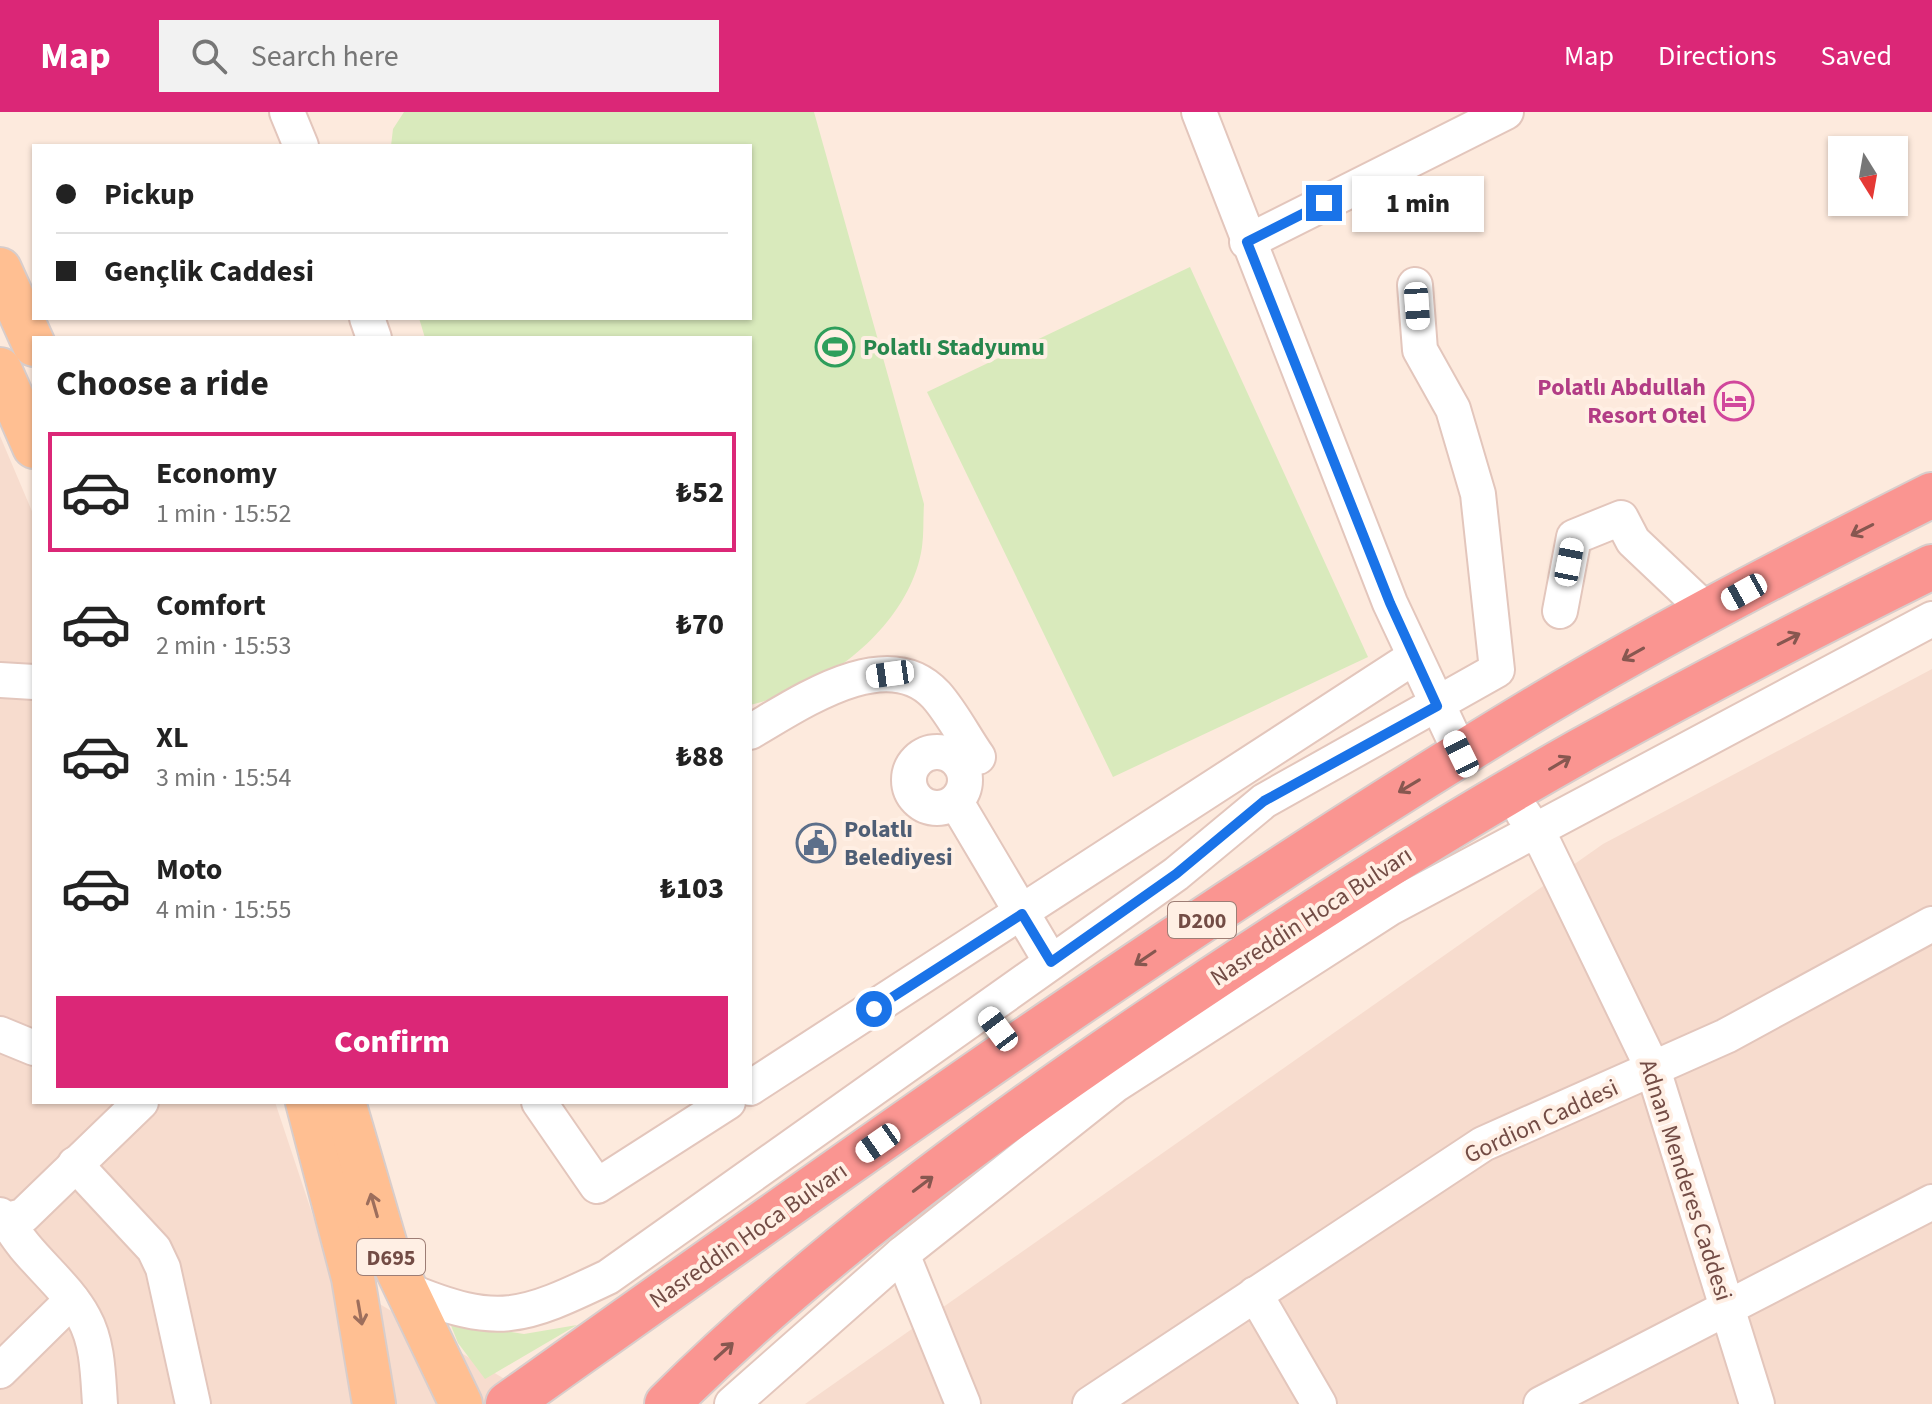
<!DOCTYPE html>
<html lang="en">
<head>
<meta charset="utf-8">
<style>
  :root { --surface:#fff; --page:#f2f2f2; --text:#222; --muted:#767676; --line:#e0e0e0; --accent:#db2777 }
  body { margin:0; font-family:"Source Sans 3",sans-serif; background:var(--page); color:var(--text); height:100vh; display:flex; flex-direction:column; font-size:30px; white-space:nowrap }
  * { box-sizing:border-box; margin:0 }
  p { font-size:26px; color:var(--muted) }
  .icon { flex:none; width:44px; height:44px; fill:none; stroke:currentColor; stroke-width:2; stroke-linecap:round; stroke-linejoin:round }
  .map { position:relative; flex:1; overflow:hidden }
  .panel { position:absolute; left:32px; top:224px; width:720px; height:768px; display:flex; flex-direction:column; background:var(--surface); border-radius:0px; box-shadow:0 2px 6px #0004 }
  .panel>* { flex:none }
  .banner { position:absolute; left:32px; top:32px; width:720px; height:176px; border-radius:0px; box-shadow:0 2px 6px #0004; display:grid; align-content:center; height:176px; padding:0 24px; background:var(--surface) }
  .needle { width:52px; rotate:169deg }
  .buttons { position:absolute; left:1828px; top:24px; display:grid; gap:16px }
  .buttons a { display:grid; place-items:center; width:80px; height:80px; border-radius:0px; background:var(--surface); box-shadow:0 2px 6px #0004; font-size:40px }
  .end { position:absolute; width:36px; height:36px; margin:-18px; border:10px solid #1a73e8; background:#fff; box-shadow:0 0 0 4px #fff }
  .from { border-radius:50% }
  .bubble { position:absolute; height:56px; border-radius:0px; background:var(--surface); box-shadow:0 2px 6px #0004; font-size:26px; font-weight:800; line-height:56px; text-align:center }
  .car { position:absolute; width:24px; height:48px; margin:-24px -12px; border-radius:10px; box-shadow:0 0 6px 2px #0007; background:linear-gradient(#fff 24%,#345 0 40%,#fff 0 76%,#345 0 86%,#fff 0) }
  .banner b { display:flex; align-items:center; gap:28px; height:76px; font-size:30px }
  .banner b+b { border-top:2px solid var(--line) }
  .banner i { width:20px; height:20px; background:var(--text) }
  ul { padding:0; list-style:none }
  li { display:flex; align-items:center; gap:24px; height:120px; margin:0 16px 12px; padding:0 8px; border:4px solid transparent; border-radius:0px }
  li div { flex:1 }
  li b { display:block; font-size:30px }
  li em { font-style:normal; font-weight:800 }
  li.active { border-color:var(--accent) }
  li>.icon { width:72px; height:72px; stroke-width:1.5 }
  h2 { padding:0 24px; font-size:36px; line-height:96px }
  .primary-button { display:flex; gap:16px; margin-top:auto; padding:16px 24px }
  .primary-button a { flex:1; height:92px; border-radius:0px; background:var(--accent); color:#fff; font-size:32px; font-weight:800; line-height:92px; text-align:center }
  header { display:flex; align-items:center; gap:48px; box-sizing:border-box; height:112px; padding:0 40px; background:var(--accent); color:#fff }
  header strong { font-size:38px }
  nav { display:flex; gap:44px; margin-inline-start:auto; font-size:28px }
  .search { width:560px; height:72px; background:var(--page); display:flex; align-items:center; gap:20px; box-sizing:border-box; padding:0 28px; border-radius:0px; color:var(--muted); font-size:30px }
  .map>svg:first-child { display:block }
  .residential { fill:#f7dcce }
  .green { fill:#d9eabc }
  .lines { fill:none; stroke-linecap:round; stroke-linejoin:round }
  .minor-casing { stroke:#e3c6bc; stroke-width:38 }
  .major-casing { stroke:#d8cdcb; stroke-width:46 }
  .highway-casing { stroke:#d8cdcb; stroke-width:48 }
  .minor { stroke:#fff; stroke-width:34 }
  .major { stroke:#ffbf92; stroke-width:42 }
  .highway { stroke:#fa9591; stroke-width:44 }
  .oneway { stroke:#875750 }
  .oneway2 { stroke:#9d6e5c }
  .route { stroke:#1a73e8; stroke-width:10 }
  .labels { text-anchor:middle; stroke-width:8; stroke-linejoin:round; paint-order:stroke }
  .shield { fill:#ffefe4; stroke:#9d7d75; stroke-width:2 }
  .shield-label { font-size:22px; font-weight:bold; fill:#734c45 }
  .leisure-label { font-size:24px; font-weight:bold; fill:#27864d; stroke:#ffefe4; text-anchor:start }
  .hotel-label { font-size:24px; font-weight:bold; fill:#b23c85; stroke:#ffefe4; text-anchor:end }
  .service-label { font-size:24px; font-weight:bold; fill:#4e5e75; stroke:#ffefe4; text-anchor:start }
  .street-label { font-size:24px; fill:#734c45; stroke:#ffefe4 }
</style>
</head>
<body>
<header>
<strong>Map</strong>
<div class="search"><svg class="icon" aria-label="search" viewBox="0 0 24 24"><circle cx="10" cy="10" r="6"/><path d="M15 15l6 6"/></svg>Search here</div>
<nav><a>Map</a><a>Directions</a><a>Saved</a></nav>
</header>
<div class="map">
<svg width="1932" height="1292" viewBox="0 0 1932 1292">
  <rect width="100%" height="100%" fill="#fdeadd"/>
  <g class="residential">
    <polygon points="0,324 34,404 34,990 275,990 333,1164 546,1292 0,1292"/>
    <polygon points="1932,557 1932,1292 805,1292 1603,732"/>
  </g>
  <g class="green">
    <path d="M404,0H814L924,392C923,406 924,421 922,435C913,497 857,550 803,576C787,584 767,588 750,593V226H425L419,206H750V34H391L393,17Z"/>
    <polygon points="1190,155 1368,545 1113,665 927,280"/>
    <polygon points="450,1211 524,1222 577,1213 485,1267 458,1231"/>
  </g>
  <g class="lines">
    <defs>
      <g id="minor">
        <polyline points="287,0 301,34"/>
        <polyline points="1199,0 1390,491 1461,642"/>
        <polyline points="1247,130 1506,0"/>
        <polyline points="367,206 374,226"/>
        <polyline points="1560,499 1574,425 1621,406 1633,429 1708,500"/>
        <polyline points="0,568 34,570"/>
        <path d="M750,620C797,593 887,529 936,583C952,601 964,625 978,645"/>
        <circle cx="937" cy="668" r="28"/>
        <polyline points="956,690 1051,850"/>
        <polyline points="1523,701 1545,734 1653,957 1757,1292"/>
        <polyline points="0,922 34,936"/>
        <polyline points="750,976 1414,545"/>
        <polyline points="539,990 597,1074 728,990"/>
        <polyline points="75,1052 154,1137 163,1156 193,1292"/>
        <polyline points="0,1103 7,1108 23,1104 141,990"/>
        <path d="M7,1108C26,1145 64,1169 84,1206C98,1231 98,1264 100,1292"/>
        <polyline points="902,1142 963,1292"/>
        <path d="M407,1178C498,1216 522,1206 608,1165L1176,762L1264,689L1497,558L1478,382L1453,297L1420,238L1415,173"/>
        <polyline points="1255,1182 1319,1292"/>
        <polyline points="0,1259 72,1188"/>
        <polyline points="732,1292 902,1142 1115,973 1390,796 1932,507"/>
        <polyline points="1090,1292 1483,1032 1726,924 1932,812"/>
        <polyline points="1541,1292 1932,1090"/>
      </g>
      <g id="major">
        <polyline points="0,157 34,233"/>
        <polyline points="0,257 34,335"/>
        <polyline points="307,990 353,1166 374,1292"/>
        <polyline points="344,990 387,1137 461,1292"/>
      </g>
      <g id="highway">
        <path d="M508,1292C847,1051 1186,807 1543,592C1669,517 1801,449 1932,383"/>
        <path d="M667,1292C810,1150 973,1029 1139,916C1282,819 1429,724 1580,639C1695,575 1813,514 1932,455"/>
      </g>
    </defs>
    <use href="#minor" class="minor-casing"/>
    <use href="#major" class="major-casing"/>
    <use href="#highway" class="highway-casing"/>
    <use href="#minor" class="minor"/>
    <use href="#major" class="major"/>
    <use href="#highway" class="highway"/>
  </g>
  <defs><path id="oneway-shaft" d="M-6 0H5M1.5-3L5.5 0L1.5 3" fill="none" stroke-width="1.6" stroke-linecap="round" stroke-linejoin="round" transform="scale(2)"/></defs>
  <g class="oneway">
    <use href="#oneway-shaft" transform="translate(1862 418) rotate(153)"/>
    <use href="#oneway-shaft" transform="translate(1789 527) rotate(-27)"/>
    <use href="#oneway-shaft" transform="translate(1633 542) rotate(151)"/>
    <use href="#oneway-shaft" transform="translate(1560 651) rotate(-31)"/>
    <use href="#oneway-shaft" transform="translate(1409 674) rotate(149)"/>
    <use href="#oneway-shaft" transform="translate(1145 846) rotate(146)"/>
    <use href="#oneway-shaft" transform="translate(923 1072) rotate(-37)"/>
    <use href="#oneway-shaft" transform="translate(724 1239) rotate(-42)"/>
  </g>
  <g class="oneway2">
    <use href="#oneway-shaft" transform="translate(374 1093) rotate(-106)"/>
    <use href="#oneway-shaft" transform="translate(360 1201) rotate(80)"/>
  </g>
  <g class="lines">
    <polyline class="route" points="874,897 1022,802 1051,850 1176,762 1264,689 1437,594 1390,491 1247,130 1324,91"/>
  </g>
  <defs>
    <symbol id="stadium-ring" viewBox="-11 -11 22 22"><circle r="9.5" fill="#ffefe4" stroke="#2e9e5b" stroke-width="1.5"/><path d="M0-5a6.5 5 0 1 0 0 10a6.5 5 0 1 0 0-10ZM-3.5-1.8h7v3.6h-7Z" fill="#2e9e5b"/></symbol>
    <symbol id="hotel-ring" viewBox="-11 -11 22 22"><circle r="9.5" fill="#ffefe4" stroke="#d1479c" stroke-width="1.5"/><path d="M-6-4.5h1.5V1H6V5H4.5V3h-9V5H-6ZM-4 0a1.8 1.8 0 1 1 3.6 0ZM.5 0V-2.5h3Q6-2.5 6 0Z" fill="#d1479c"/></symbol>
    <symbol id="civic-ring" viewBox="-11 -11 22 22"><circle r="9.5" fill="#ffefe4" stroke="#5c6f8a" stroke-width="1.5"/><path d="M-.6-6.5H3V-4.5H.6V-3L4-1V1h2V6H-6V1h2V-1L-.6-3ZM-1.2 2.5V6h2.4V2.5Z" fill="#5c6f8a"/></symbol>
  </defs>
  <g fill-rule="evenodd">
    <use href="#stadium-ring" x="813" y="213" width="44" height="44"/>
    <use href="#hotel-ring" x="1712" y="267" width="44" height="44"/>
    <use href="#civic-ring" x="794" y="709" width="44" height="44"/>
  </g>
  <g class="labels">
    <g class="shield">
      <rect x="1168" y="790" width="68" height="36" rx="6"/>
      <rect x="357" y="1127" width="68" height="36" rx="6"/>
    </g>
    <g class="shield-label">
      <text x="1202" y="816">D200</text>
      <text x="391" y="1153">D695</text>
    </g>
    <g class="leisure-label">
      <text x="863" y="243">Polatlı Stadyumu</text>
    </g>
    <g class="hotel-label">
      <text x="1706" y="283">Polatlı Abdullah<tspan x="1706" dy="28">Resort Otel</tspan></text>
    </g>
    <g class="service-label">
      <text x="844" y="725">Polatlı<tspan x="844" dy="28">Belediyesi</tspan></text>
    </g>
    <g class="street-label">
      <text transform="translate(1311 804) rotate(-33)" y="8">Nasreddin Hoca Bulvarı</text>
      <text transform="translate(1541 1009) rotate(-25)" y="8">Gordion Caddesi</text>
      <text transform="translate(1686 1068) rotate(72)" y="8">Adnan Menderes Caddesi</text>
      <text transform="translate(748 1123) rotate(-35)" y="8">Nasreddin Hoca Bulvarı</text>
    </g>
  </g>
</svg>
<div class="buttons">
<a><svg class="needle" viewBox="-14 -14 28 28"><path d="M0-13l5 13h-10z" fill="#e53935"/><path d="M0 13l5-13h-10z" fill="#767676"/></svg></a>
</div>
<i class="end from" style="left:874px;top:897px"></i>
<i class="end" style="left:1324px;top:91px"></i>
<div class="bubble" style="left:1352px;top:64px;width:132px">1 min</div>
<i class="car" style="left:1417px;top:194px;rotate:176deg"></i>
<i class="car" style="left:1569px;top:450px;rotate:11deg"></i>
<i class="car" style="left:1744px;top:480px;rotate:241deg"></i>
<i class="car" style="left:890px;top:562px;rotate:262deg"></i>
<i class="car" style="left:1461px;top:642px;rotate:334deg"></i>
<i class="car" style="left:998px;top:917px;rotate:323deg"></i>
<i class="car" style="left:878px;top:1031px;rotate:235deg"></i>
<div class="banner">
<b><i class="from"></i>Pickup</b>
<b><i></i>Gençlik Caddesi</b>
</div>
<section class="panel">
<h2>Choose a ride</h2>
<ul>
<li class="active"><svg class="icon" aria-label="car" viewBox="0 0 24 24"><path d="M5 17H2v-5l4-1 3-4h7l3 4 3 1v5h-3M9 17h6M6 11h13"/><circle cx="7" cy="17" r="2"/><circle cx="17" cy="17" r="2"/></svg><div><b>Economy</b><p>1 min · 15:52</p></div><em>₺52</em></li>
<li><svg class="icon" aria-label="car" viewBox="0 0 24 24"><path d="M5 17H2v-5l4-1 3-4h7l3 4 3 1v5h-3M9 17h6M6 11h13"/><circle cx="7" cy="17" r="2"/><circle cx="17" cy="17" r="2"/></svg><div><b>Comfort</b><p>2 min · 15:53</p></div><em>₺70</em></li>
<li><svg class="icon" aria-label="car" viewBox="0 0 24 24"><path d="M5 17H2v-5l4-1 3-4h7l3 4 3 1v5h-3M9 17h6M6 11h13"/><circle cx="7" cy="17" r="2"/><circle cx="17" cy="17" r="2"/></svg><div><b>XL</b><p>3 min · 15:54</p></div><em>₺88</em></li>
<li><svg class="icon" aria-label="car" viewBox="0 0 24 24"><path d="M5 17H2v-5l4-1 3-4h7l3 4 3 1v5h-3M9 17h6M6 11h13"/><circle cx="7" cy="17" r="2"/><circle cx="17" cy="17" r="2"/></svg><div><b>Moto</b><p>4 min · 15:55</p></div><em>₺103</em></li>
</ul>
<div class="primary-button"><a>Confirm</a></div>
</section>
</div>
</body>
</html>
